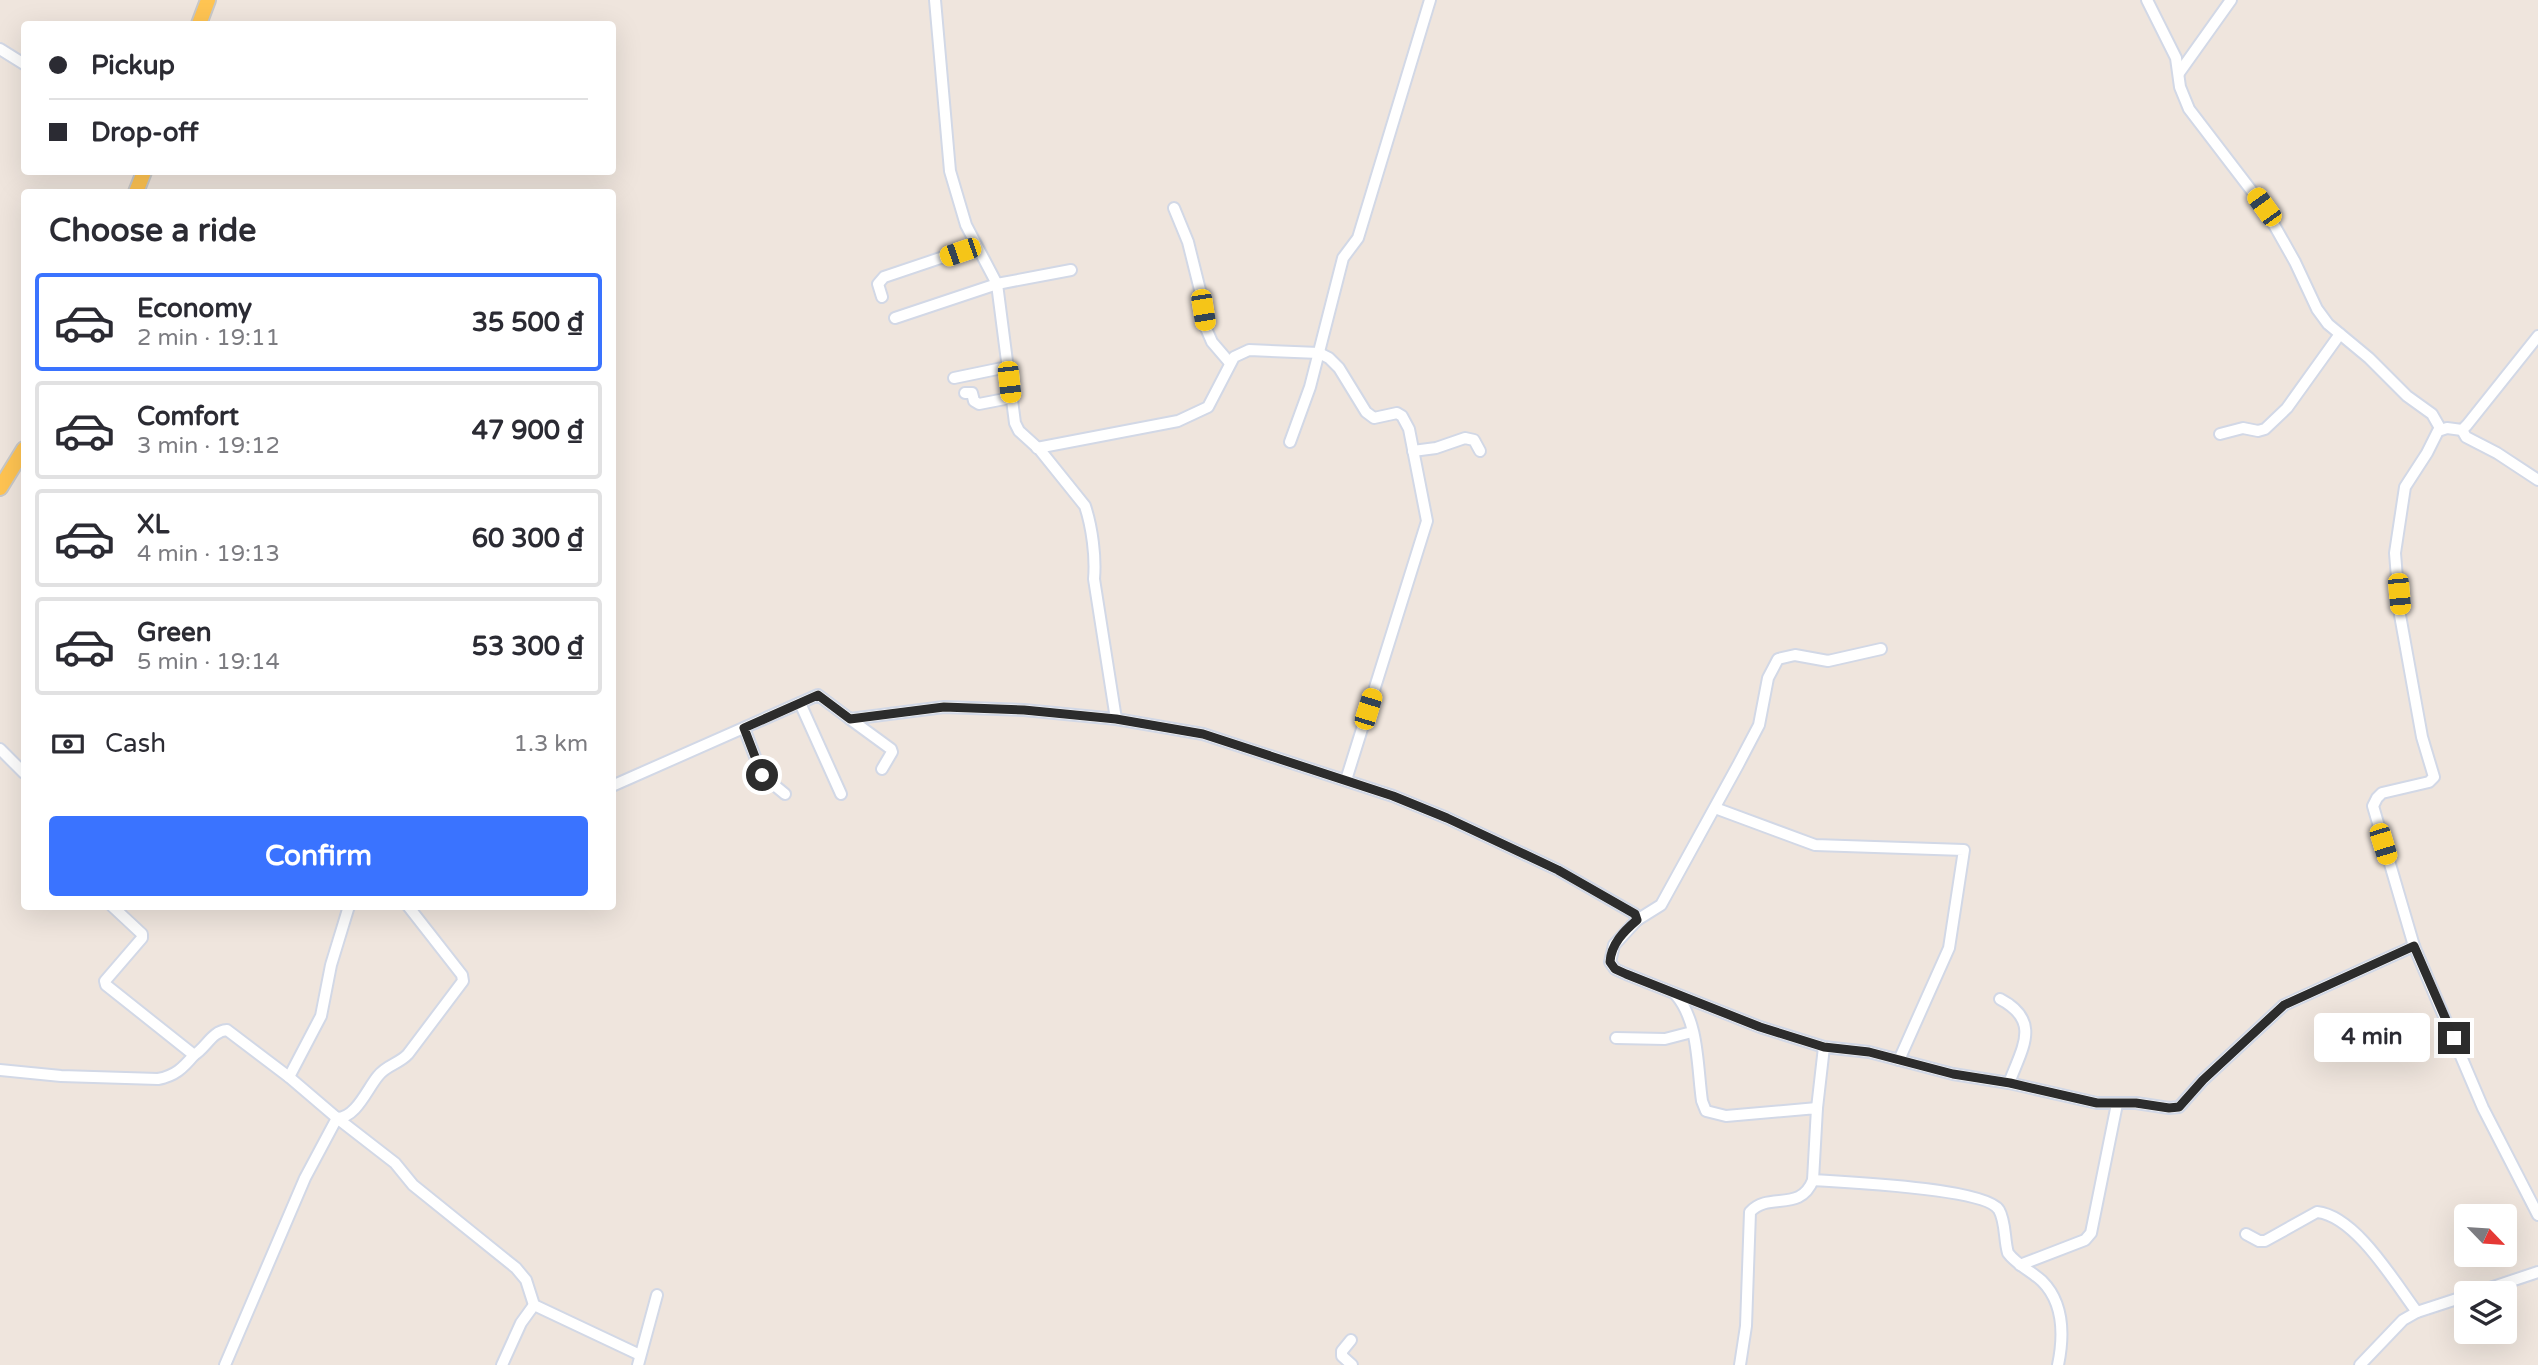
<!DOCTYPE html>
<html lang="en">
<head>
<meta charset="utf-8">
<style>
  :root { --surface:#fff; --page:#f7f7f7; --text:#2b2b33; --muted:#7c7c81; --line:#e1e1e2; --accent:#3a73ff }
  body { margin:0; font-family:"Varela Round",sans-serif; background:var(--page); color:var(--text); height:100vh; display:flex; flex-direction:column; font-size:26px; white-space:nowrap }
  * { box-sizing:border-box; margin:0 }
  p { font-size:23px; color:var(--muted) }
  .icon { flex:none; width:38px; height:38px; fill:none; stroke:currentColor; stroke-width:2; stroke-linecap:round; stroke-linejoin:round }
  .map { position:relative; flex:1; overflow:hidden }
  .details { position:absolute; left:21px; top:189px; width:595px; height:721px; display:flex; flex-direction:column; background:var(--surface); border-radius:7px; box-shadow:0 7px 28px #0002 }
  .details>* { flex:none }
  .top-card { position:absolute; left:21px; top:21px; width:595px; height:154px; border-radius:7px; box-shadow:0 7px 28px #0002; display:grid; align-content:center; height:154px; padding:0 28px; background:var(--surface) }
  .needle { width:46px; rotate:115deg }
  .buttons { position:absolute; left:2454px; top:1204px; display:grid; gap:14px }
  .buttons a { display:grid; place-items:center; width:63px; height:63px; border-radius:7px; background:var(--surface); box-shadow:0 7px 28px #0002; font-size:35px }
  .end { position:absolute; width:32px; height:32px; margin:-16px; border:9px solid #2c2c2c; background:#fff; box-shadow:0 0 0 4px #fff }
  .from { border-radius:50% }
  .bubble { position:absolute; height:49px; border-radius:7px; background:var(--surface); box-shadow:0 7px 28px #0002; font-size:23px; font-weight:700; line-height:49px; text-align:center }
  .car { position:absolute; width:21px; height:42px; margin:-21px -10px; border-radius:9px; box-shadow:0 0 5px 2px #0007; background:linear-gradient(#f5c518 24%,#345 0 40%,#f5c518 0 76%,#345 0 86%,#f5c518 0) }
  .top-card b { display:flex; align-items:center; gap:24px; height:66px; font-size:26px }
  .top-card b+b { border-top:2px solid var(--line) }
  .top-card i { width:18px; height:18px; background:var(--text) }
  ul { padding:0; list-style:none }
  li { display:flex; align-items:center; gap:21px; height:98px; margin:0 14px 10px; padding:0 14px; border:4px solid var(--line); border-radius:7px }
  li div { flex:1 }
  li b { display:block; font-size:26px }
  li em { font-style:normal; font-weight:700 }
  li.selected { border-color:var(--accent) }
  li>.icon { width:63px; height:63px; stroke-width:1.5 }
  h2 { padding:0 28px; font-size:32px; line-height:84px }
  .pay { display:flex; align-items:center; gap:18px; height:77px; padding:0 28px; font-size:26px }
  .pay p { margin-inline-start:auto }
  .primary-button { display:flex; gap:14px; margin-top:auto; padding:14px 28px }
  .primary-button a { flex:1; height:80px; border-radius:7px; background:var(--accent); color:#fff; font-size:28px; font-weight:700; line-height:80px; text-align:center }
  .map>svg:first-child { display:block }
  .lines { fill:none; stroke-linecap:round; stroke-linejoin:round }
  .minor-casing { stroke:#d2d8e6; stroke-width:14 }
  .major-casing { stroke:#c8c8c8; stroke-width:18 }
  .minor { stroke:#fff; stroke-width:10 }
  .major { stroke:#ffc452; stroke-width:14 }
  .route { stroke:#2c2c2c; stroke-width:9 }
</style>
</head>
<body>
<div class="map">
<svg width="2538" height="1365" viewBox="0 0 2538 1365">
  <rect width="100%" height="100%" fill="#efe5dd"/>
  <g class="lines">
    <defs>
      <g id="minor">
        <path d="M935,0L950,171L966,225L997,284L1015,423L1019,431L1040,450L1085,506C1092,527 1096,557 1094,579L1116,719"/>
        <polyline points="2147,0 2176,58 2180,87 2189,109 2264,207 2295,262 2317,309 2328,324 2369,358 2407,396 2432,414 2440,428"/>
        <polyline points="0,49 24,64"/>
        <polyline points="2179,73 2231,0"/>
        <polyline points="1174,208 1188,242 1201,294 1205,326 1212,342 1230,363"/>
        <polyline points="882,297 878,284 884,277 976,246"/>
        <polyline points="895,318 997,284 1071,270"/>
        <polyline points="2538,336 2467,425 2462,430 2447,428 2438,431 2427,453 2405,487 2395,553 2400,615 2422,737 2434,777 2429,782 2382,793 2377,798 2373,806 2414,946 2483,1108 2538,1215"/>
        <polyline points="954,378 1007,367"/>
        <polyline points="965,393 972,393 974,401 979,404 1010,398"/>
        <polyline points="2462,430 2466,437 2497,453 2538,480"/>
        <polyline points="2220,434 2243,428 2258,431 2265,429 2287,408 2340,334"/>
        <polyline points="1290,442 1310,387 1343,258 1358,238 1430,0"/>
        <polyline points="1037,448 1178,421 1208,407 1234,357 1249,350 1319,353 1329,358 1339,368 1366,412 1374,418 1397,413 1402,416 1409,429 1427,521 1346,780"/>
        <polyline points="1413,451 1436,448 1465,438 1474,440 1480,451"/>
        <polyline points="800,703 841,794"/>
        <polyline points="850,719 891,749 892,752 882,769"/>
        <polyline points="744,728 762,775 785,794"/>
        <polyline points="0,749 24,773"/>
        <polyline points="612,786 818,695 850,719 944,707 1024,710 1116,719 1203,734 1393,796 1447,818 1558,870 1635,914 1637,920 1614,945 1610,962 1615,969 1626,974 1760,1027 1824,1047 1869,1052 1953,1074 2009,1083 2097,1103 2136,1103 2169,1108 2179,1107 2203,1080 2284,1005 2414,946"/>
        <polyline points="1715,808 1815,845 1964,850 1949,948 1899,1060"/>
        <path d="M112,906L142,934V938L105,981L106,985L194,1055C206,1048 212,1031 227,1030L289,1077L337,1118C356,1118 367,1089 378,1076C386,1065 399,1064 408,1054L463,981L462,975L408,906"/>
        <polyline points="1637,920 1661,905 1738,765 1759,725 1768,678 1778,659 1795,655 1828,661 1881,649"/>
        <path d="M1676,995C1699,1022 1697,1066 1702,1101L1706,1111L1726,1116L1817,1108L1813,1180C1800,1213 1769,1191 1750,1212L1746,1326L1740,1365"/>
        <path d="M2000,999C2042,1021 2022,1048 2009,1083"/>
        <polyline points="1616,1038 1665,1039 1692,1032"/>
        <path d="M0,1070L61,1076L158,1079C175,1076 183,1068 194,1055"/>
        <polyline points="289,1077 321,1016 331,965 349,906"/>
        <polyline points="1817,1108 1824,1047"/>
        <path d="M1813,1180C1842,1182 1986,1188 1999,1210C2006,1222 2004,1240 2008,1253C2017,1265 2031,1271 2042,1281C2064,1303 2064,1336 2058,1365"/>
        <path d="M2246,1234L2259,1241H2265L2317,1212C2356,1216 2395,1283 2417,1312"/>
        <polyline points="2020,1265 2085,1240 2091,1233 2117,1104"/>
        <polyline points="2475,1293 2538,1272"/>
        <polyline points="1351,1340 1342,1351 1342,1356 1352,1365"/>
        <polyline points="225,1365 305,1178 337,1118 395,1163 413,1185 516,1268 526,1280 534,1305 640,1355"/>
        <polyline points="502,1365 521,1323 534,1305"/>
        <polyline points="638,1365 657,1295"/>
        <polyline points="2360,1365 2403,1320 2417,1312 2466,1296"/>
      </g>
      <g id="major">
        <polyline points="199,24 208,0"/>
        <polyline points="136,192 144,172"/>
        <polyline points="0,488 24,449"/>
      </g>
    </defs>
    <use href="#minor" class="minor-casing"/>
    <use href="#major" class="major-casing"/>
    <use href="#minor" class="minor"/>
    <use href="#major" class="major"/>
  </g>
  <g class="lines">
    <path class="route" d="M762,775L744,728L818,695L850,719L944,707L1024,710L1116,719L1203,734L1393,796L1447,818L1558,870L1635,914L1637,920C1624,931 1611,944 1610,962L1615,969L1626,974L1760,1027L1824,1047L1869,1052L1953,1074L2010,1083L2097,1103H2136L2169,1108L2179,1107L2203,1080L2284,1005L2414,946L2454,1038"/>
  </g>
</svg>
<div class="buttons">
<a><svg class="needle" viewBox="-14 -14 28 28"><path d="M0-13l5 13h-10z" fill="#e53935"/><path d="M0 13l5-13h-10z" fill="#7c7c81"/></svg></a>
<a><svg class="icon" aria-label="layers" viewBox="0 0 24 24"><path d="M12 4l9 5-9 5-9-5zM3 14l9 5 9-5"/></svg></a>
</div>
<i class="end from" style="left:762px;top:775px"></i>
<i class="end" style="left:2454px;top:1038px"></i>
<div class="bubble" style="left:2314px;top:1013px;width:116px">4 min</div>
<i class="car" style="left:2264px;top:207px;rotate:324deg"></i>
<i class="car" style="left:960px;top:252px;rotate:251deg"></i>
<i class="car" style="left:1203px;top:310px;rotate:171deg"></i>
<i class="car" style="left:1009px;top:382px;rotate:174deg"></i>
<i class="car" style="left:2399px;top:594px;rotate:175deg"></i>
<i class="car" style="left:1368px;top:709px;rotate:17deg"></i>
<i class="car" style="left:2383px;top:844px;rotate:163deg"></i>
<div class="top-card">
<b><i class="from"></i>Pickup</b>
<b><i></i>Drop-off</b>
</div>
<section class="details">
<h2>Choose a ride</h2>
<ul>
<li class="selected"><svg class="icon" aria-label="car" viewBox="0 0 24 24"><path d="M5 17H2v-5l4-1 3-4h7l3 4 3 1v5h-3M9 17h6M6 11h13"/><circle cx="7" cy="17" r="2"/><circle cx="17" cy="17" r="2"/></svg><div><b>Economy</b><p>2 min · 19:11</p></div><em>35 500 ₫</em></li>
<li><svg class="icon" aria-label="car" viewBox="0 0 24 24"><path d="M5 17H2v-5l4-1 3-4h7l3 4 3 1v5h-3M9 17h6M6 11h13"/><circle cx="7" cy="17" r="2"/><circle cx="17" cy="17" r="2"/></svg><div><b>Comfort</b><p>3 min · 19:12</p></div><em>47 900 ₫</em></li>
<li><svg class="icon" aria-label="car" viewBox="0 0 24 24"><path d="M5 17H2v-5l4-1 3-4h7l3 4 3 1v5h-3M9 17h6M6 11h13"/><circle cx="7" cy="17" r="2"/><circle cx="17" cy="17" r="2"/></svg><div><b>XL</b><p>4 min · 19:13</p></div><em>60 300 ₫</em></li>
<li><svg class="icon" aria-label="car" viewBox="0 0 24 24"><path d="M5 17H2v-5l4-1 3-4h7l3 4 3 1v5h-3M9 17h6M6 11h13"/><circle cx="7" cy="17" r="2"/><circle cx="17" cy="17" r="2"/></svg><div><b>Green</b><p>5 min · 19:14</p></div><em>53 300 ₫</em></li>
</ul>
<div class="pay"><svg class="icon" aria-label="cash" viewBox="0 0 24 24"><path d="M3 7h18v10H3z"/><circle cx="12" cy="12" r="2"/></svg>Cash<p>1.3 km</p></div>
<div class="primary-button"><a>Confirm</a></div>
</section>
</div>
</body>
</html>
